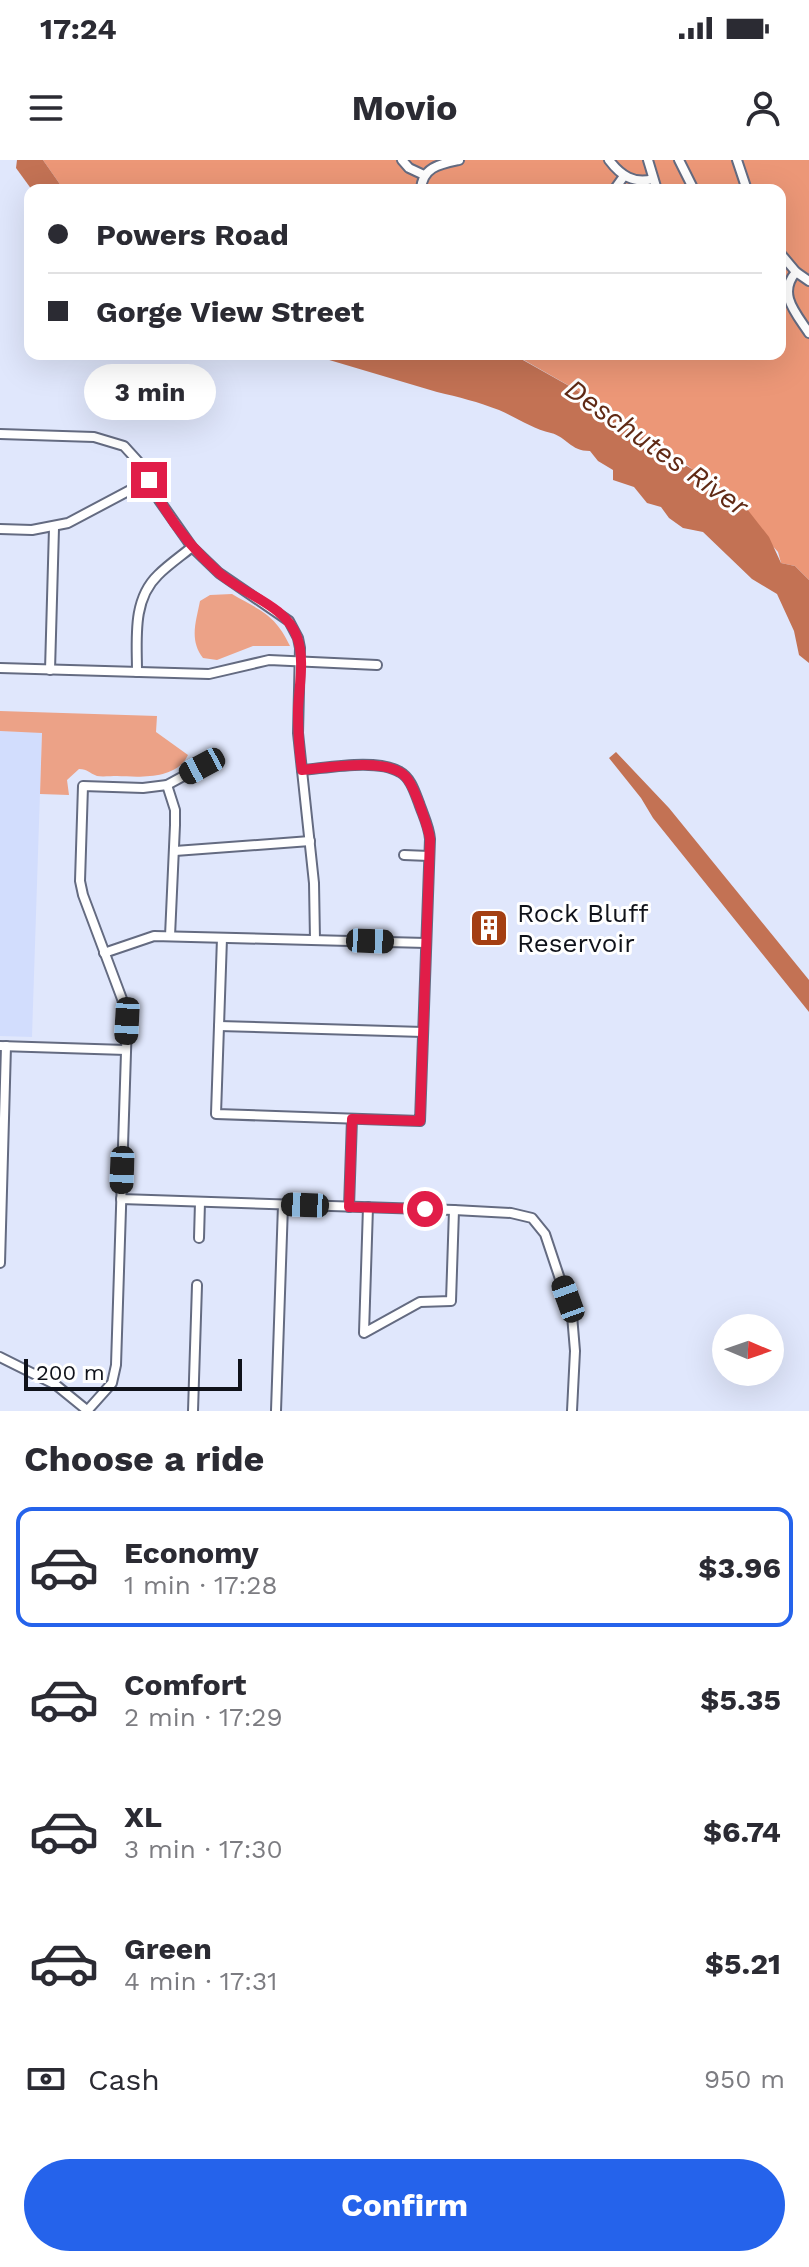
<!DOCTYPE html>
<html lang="en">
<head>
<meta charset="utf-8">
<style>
  :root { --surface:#fff; --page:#f7f7f7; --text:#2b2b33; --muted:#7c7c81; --line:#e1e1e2; --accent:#2563eb }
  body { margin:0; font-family:"Work Sans",sans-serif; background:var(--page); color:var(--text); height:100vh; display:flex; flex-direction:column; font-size:30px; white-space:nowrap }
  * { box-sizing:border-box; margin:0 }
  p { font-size:26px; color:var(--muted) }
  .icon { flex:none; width:44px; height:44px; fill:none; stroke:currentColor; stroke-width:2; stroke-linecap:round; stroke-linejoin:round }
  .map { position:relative; height:1251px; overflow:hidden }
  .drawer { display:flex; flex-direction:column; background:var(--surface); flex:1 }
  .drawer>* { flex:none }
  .hud { position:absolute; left:24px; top:24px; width:762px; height:176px; border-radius:16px; box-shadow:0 8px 32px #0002; display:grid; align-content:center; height:176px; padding:0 24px; background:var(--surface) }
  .needle { width:52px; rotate:92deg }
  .controls { position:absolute; left:712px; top:1154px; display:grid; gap:16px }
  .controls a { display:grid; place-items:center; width:72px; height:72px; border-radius:50%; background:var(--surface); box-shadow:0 8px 32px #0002; font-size:40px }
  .scale { position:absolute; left:24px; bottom:20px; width:218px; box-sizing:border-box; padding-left:8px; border:4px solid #0f121a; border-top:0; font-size:22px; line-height:28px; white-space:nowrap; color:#0f121a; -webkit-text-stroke:6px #fff; paint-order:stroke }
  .end { position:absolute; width:36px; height:36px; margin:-18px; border:10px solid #e11d48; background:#fff; box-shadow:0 0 0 4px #fff }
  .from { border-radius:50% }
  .bubble { position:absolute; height:56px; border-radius:28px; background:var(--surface); box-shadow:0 8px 32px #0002; font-size:26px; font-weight:700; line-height:56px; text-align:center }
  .car { position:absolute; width:24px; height:48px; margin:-24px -12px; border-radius:10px; box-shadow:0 0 6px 2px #0007; background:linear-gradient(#222 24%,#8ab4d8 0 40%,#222 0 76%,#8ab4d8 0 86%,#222 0) }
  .hud b { display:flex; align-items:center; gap:28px; height:76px; font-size:30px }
  .hud b+b { border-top:2px solid var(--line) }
  .hud i { width:20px; height:20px; background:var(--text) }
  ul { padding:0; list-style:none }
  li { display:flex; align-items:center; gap:24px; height:120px; margin:0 16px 12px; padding:0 8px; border:4px solid transparent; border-radius:16px }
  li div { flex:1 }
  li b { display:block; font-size:30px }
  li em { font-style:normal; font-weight:700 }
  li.active { border-color:var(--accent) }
  li>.icon { width:72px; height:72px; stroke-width:1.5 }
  h2 { padding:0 24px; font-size:36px; line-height:96px }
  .pay { display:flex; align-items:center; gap:20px; height:88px; padding:0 24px; font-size:30px }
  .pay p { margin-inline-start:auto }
  .action { display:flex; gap:16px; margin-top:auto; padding:16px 24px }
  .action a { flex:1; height:92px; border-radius:48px; background:var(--accent); color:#fff; font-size:32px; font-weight:700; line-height:92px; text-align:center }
  .status { display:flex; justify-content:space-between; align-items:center; height:56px; padding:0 40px; background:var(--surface); direction:ltr }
  .status svg { height:22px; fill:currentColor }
  header { display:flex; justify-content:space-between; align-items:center; height:104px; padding:0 24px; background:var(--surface); font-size:36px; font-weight:700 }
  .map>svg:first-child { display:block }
  .built { fill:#d2ddfd }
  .green { fill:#eca287 }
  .forest { fill:#ec9777 }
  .water { fill:#c37254 }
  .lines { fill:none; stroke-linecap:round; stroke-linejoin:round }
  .minor-casing { stroke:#646b81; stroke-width:12 }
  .minor { stroke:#fff; stroke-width:8 }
  .route { stroke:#e11d48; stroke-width:10 }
  .labels { text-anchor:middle; stroke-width:6; stroke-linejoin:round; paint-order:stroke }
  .poi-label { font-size:26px; fill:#0f121a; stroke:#fff; text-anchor:start }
  .water-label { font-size:28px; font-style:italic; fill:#602a15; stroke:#fff }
</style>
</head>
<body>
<div class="status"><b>17:24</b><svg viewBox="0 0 49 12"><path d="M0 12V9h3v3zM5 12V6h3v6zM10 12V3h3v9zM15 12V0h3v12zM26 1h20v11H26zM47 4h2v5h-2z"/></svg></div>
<header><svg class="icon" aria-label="menu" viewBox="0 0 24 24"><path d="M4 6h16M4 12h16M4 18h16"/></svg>Movio<svg class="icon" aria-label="person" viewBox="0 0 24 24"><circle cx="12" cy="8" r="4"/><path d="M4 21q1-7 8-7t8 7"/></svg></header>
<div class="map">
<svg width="809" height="1251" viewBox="0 0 809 1251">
  <rect width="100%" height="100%" fill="#e0e7fc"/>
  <polygon class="built" points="0,571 42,572 32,877 0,876"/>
  <g class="green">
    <path d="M232,434C261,451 275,454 290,486H253L217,500L203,498C189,480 196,462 200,441L210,435Z"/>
    <path d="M0,551L157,556L156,572L188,595C176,620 140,617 117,616C111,616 102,617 97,616C89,613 88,609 79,609L67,620L69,635L40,634L42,573L0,571Z"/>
  </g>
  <polygon class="forest" points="43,0 809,0 809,420 795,406 781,403 778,392 731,339 721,335 713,325 683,302 665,294 603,245 515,195 505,194 780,194 780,30 64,30"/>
  <g class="water">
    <polygon points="17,0 43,0 64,30 32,30 16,8"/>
    <path d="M309,194L514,195L603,245L665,294L703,315L721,335L747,349L769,377L781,403L795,406L809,420V503L799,495L794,471L777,434L752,419L703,372L683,368L669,358L661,347L647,343L634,327L613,320V310L598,301L590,291C570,291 567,277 551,273C533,269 517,258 499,250C478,242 459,237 437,232Z"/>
    <polygon points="616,592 669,648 809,820 809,852 653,658 641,638 609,598"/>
  </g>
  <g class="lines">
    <defs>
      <g id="minor">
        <polyline points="402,0 409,8 424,15"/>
        <path d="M609,0C621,16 634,24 653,19"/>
        <polyline points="648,0 657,30"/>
        <polyline points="679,0 694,30"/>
        <polyline points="737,0 747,30"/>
        <path d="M421,30C422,7 440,4 459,0"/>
        <polyline points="614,30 624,16"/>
        <polyline points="780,93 796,112 809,121"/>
        <path d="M796,112C777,134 796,153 809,173"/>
        <polyline points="0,274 94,277 124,286 144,308 159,340 192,387 219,413 289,461 298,478 300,488 298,573 314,723 315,780"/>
        <polyline points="0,369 32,370 68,363 149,320"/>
        <polyline points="0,508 209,514 269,500 377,505"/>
        <polyline points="50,510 54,368"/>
        <path d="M137,512C137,479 132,440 158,415C168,405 181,396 192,387"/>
        <polyline points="167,625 175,650 175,665 170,776"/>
        <polyline points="175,691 310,681"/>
        <polyline points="404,695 429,696"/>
        <path d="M222,778L216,954L420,961L430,679C429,666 423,655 419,643C415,633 411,618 400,612C377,598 327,608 302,610"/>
        <polyline points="104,793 154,776 426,783"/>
        <polyline points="219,866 423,872"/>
        <polyline points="0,886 126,890"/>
        <polyline points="121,1039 454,1050 511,1053 532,1058 545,1074 572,1155 575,1191 572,1251"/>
        <polyline points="349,1047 352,959"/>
        <polyline points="368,1047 364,1173 420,1142 451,1141 454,1050"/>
        <polyline points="199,1078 200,1042"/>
        <polyline points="0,1103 6,886"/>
        <polyline points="0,1197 56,1225 88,1251"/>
        <polyline points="87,1251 112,1223 116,1205 127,861 125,847 83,735 80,721 83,626 143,628 167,625 202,606"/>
        <polyline points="193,1251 197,1125"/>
        <polyline points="276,1251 283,1045"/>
      </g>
    </defs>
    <use href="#minor" class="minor-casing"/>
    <use href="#minor" class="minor"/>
  </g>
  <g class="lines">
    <path class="route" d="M149,320C166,356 189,386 218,412C242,434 286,445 297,477C305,498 299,527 298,550C298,570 299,590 302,610C326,608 386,597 405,616C412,623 415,634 419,643C423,655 428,666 430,679L420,961L352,959L349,1047L425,1049"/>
  </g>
  <defs>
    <symbol id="building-square" viewBox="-11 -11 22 22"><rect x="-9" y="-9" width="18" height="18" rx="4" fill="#a43f12" stroke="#fff"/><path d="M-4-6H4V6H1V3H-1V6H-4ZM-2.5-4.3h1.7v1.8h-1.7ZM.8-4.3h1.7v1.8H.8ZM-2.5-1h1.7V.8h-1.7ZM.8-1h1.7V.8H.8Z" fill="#fff"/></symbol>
  </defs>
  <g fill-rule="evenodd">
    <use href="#building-square" x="467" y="746" width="44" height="44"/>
  </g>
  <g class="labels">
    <g class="poi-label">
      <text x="517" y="762">Rock Bluff<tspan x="517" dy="30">Reservoir</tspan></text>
    </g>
    <g class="water-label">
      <text transform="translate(657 287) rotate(35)" y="10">Deschutes River</text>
    </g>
  </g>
</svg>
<div class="controls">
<a><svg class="needle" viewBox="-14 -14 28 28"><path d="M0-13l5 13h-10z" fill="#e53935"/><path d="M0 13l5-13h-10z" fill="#7c7c81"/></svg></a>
</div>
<div class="scale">200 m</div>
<i class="end from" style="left:425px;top:1049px"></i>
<i class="end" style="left:149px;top:320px"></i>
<div class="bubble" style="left:84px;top:204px;width:132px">3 min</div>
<i class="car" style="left:202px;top:606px;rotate:242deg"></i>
<i class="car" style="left:370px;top:781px;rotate:92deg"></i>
<i class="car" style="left:127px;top:861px;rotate:183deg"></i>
<i class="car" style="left:122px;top:1010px;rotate:182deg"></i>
<i class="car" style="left:305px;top:1045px;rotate:272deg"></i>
<i class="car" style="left:568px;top:1139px;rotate:340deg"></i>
<div class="hud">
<b><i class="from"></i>Powers Road</b>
<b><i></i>Gorge View Street</b>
</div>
</div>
<section class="drawer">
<h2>Choose a ride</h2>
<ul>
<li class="active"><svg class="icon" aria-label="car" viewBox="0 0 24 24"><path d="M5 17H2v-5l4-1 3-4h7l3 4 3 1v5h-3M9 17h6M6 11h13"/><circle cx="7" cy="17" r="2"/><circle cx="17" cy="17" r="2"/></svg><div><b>Economy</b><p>1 min · 17:28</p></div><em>$3.96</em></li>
<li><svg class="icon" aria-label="car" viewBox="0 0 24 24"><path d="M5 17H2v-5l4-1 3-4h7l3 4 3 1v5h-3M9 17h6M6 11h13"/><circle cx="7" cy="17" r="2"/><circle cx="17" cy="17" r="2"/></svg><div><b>Comfort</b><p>2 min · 17:29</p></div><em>$5.35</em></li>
<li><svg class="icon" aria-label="car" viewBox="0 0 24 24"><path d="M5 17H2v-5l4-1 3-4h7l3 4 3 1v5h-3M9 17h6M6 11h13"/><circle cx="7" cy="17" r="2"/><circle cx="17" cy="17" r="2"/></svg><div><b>XL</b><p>3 min · 17:30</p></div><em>$6.74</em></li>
<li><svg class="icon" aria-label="car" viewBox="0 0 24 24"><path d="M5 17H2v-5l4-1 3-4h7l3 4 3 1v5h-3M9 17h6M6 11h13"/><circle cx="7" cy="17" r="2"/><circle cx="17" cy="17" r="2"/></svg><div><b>Green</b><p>4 min · 17:31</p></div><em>$5.21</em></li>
</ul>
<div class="pay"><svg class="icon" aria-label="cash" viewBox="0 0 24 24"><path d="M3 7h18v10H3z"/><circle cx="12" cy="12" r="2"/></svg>Cash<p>950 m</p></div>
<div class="action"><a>Confirm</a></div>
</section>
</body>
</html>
